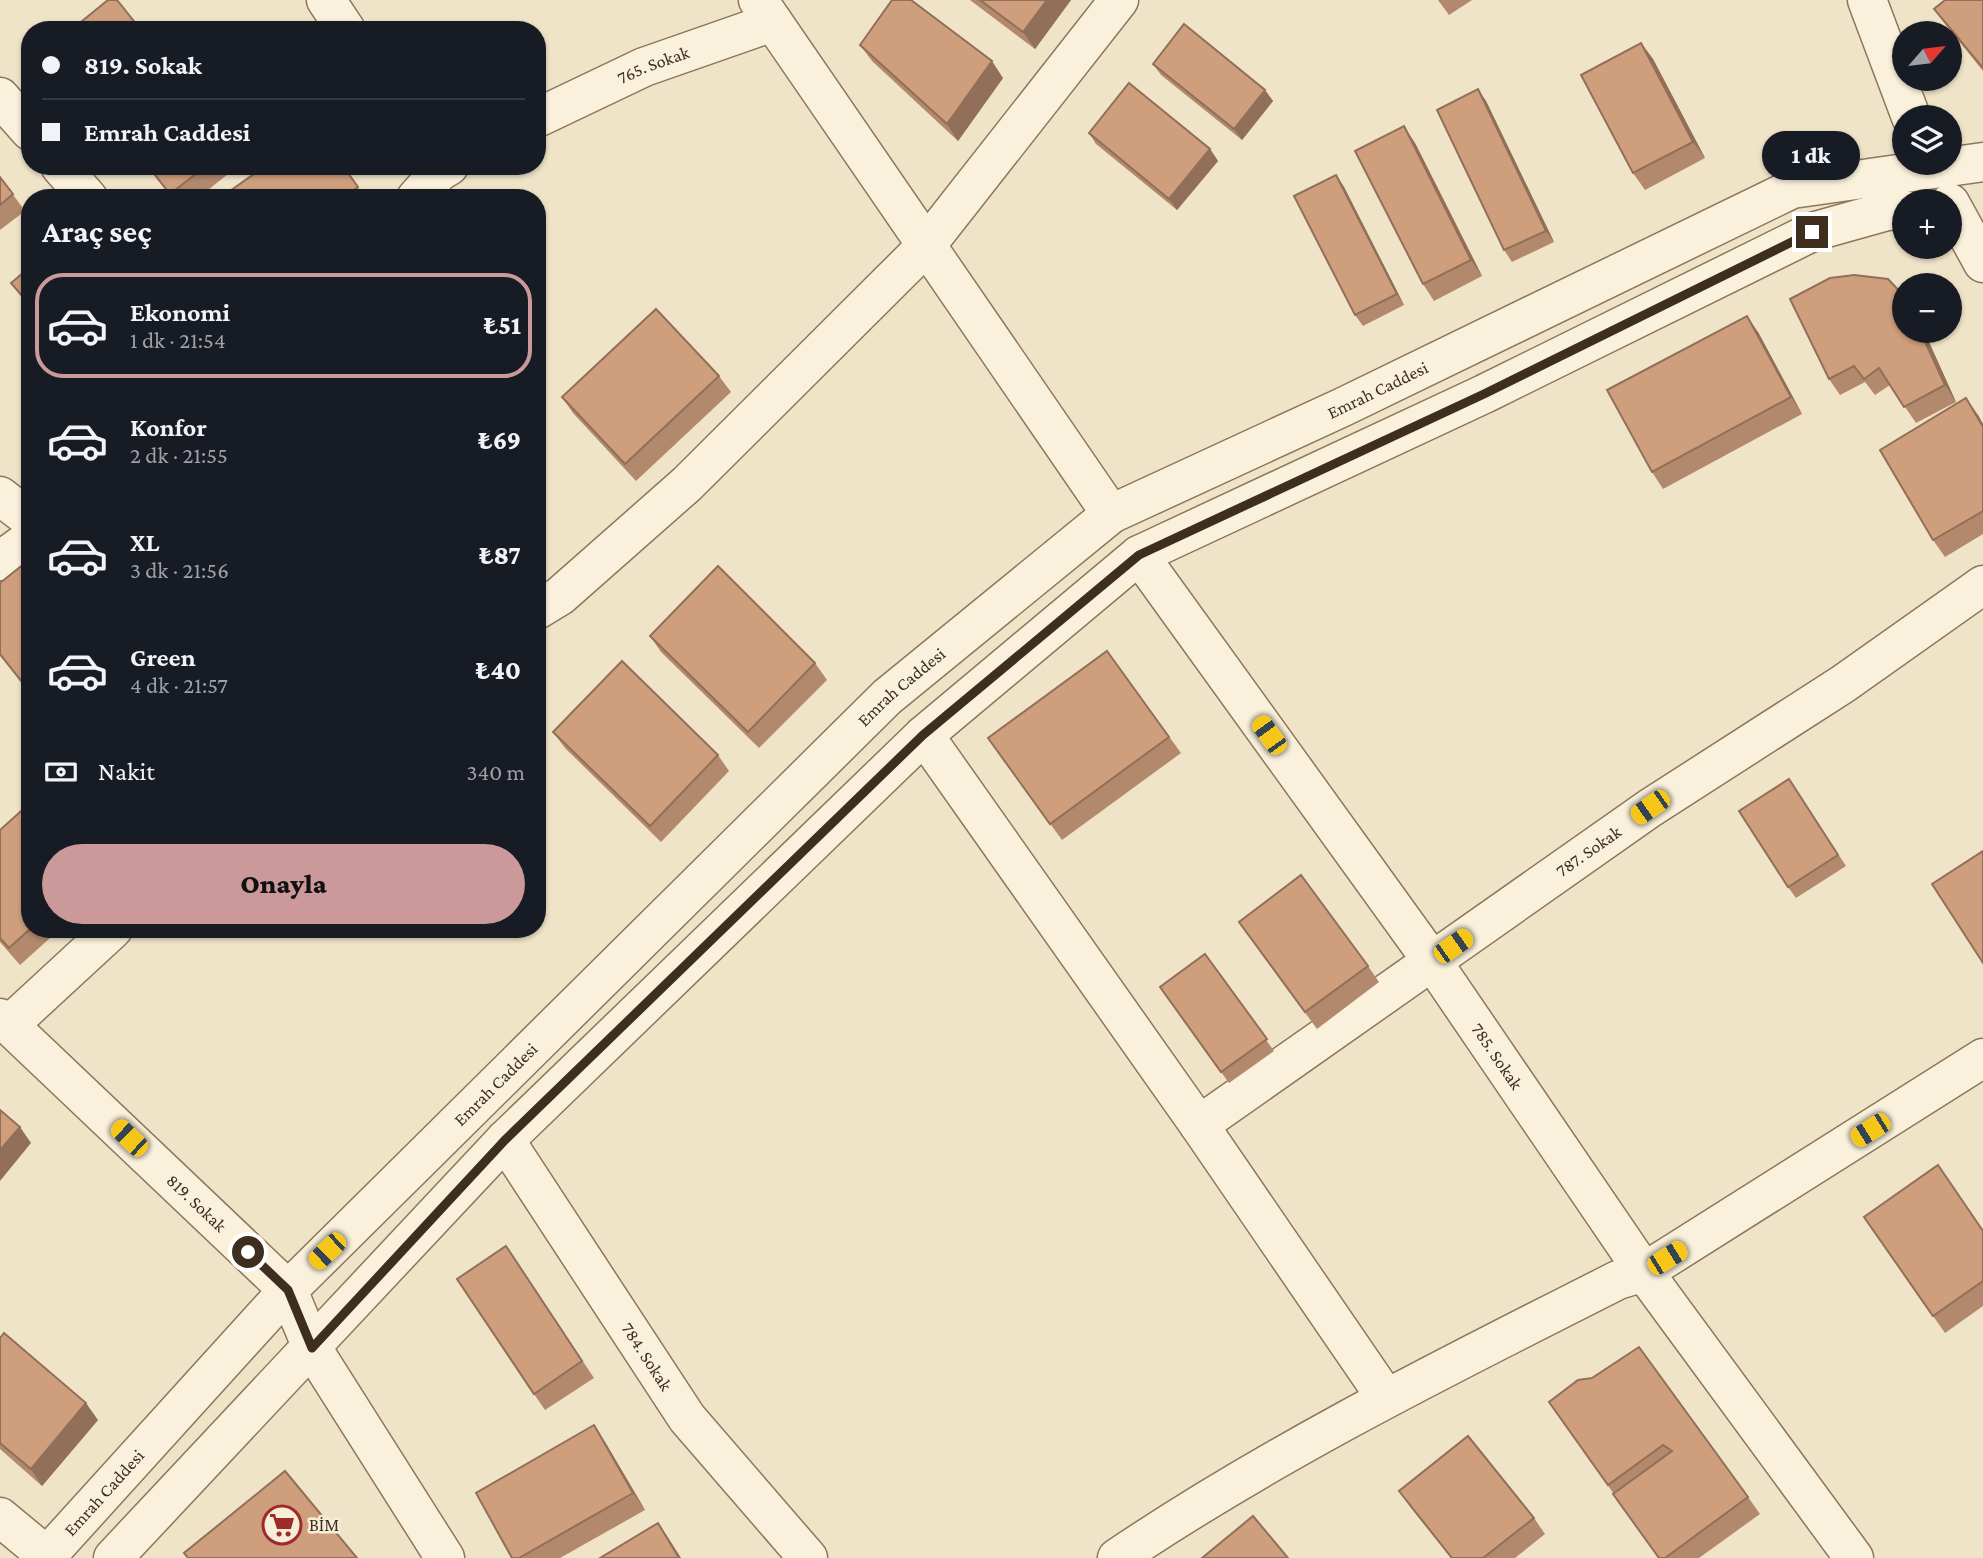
<!DOCTYPE html>
<html lang="tr">
<head>
<meta charset="utf-8">
<style>
  :root { --surface:#171b24; --page:#242831; --text:#f1f3f6; --muted:#9ea1a6; --line:#363941; --accent:#cc999b }
  body { margin:0; font-family:"Crimson Pro",serif; background:var(--page); color:var(--text); height:100vh; display:flex; flex-direction:column; font-size:26px; white-space:nowrap }
  * { box-sizing:border-box; margin:0 }
  p { font-size:23px; color:var(--muted) }
  .icon { flex:none; width:38px; height:38px; fill:none; stroke:currentColor; stroke-width:2; stroke-linecap:round; stroke-linejoin:round }
  .map { position:relative; flex:1; overflow:hidden }
  .panel { position:absolute; left:21px; top:189px; width:525px; height:749px; display:flex; flex-direction:column; background:var(--surface); border-radius:28px; box-shadow:0 2px 5px #0004 }
  .panel>* { flex:none }
  .top-card { position:absolute; left:21px; top:21px; width:525px; height:154px; border-radius:28px; box-shadow:0 2px 5px #0004; display:grid; align-content:center; height:154px; padding:0 21px; background:var(--surface) }
  .needle { width:46px; rotate:62deg }
  .buttons { position:absolute; left:1892px; top:21px; display:grid; gap:14px }
  .buttons a { display:grid; place-items:center; width:70px; height:70px; border-radius:50%; background:var(--surface); box-shadow:0 2px 5px #0004; font-size:35px }
  .end { position:absolute; width:32px; height:32px; margin:-16px; border:9px solid #3d2e20; background:#fff; box-shadow:0 0 0 4px #fff }
  .from { border-radius:50% }
  .bubble { position:absolute; height:49px; border-radius:24px; background:var(--surface); box-shadow:0 2px 5px #0004; font-size:23px; font-weight:800; line-height:49px; text-align:center }
  .car { position:absolute; width:21px; height:42px; margin:-21px -10px; border-radius:9px; box-shadow:0 0 5px 2px #0007; background:linear-gradient(#f5c518 24%,#345 0 40%,#f5c518 0 76%,#345 0 86%,#f5c518 0) }
  .top-card b { display:flex; align-items:center; gap:24px; height:66px; font-size:26px }
  .top-card b+b { border-top:2px solid var(--line) }
  .top-card i { width:18px; height:18px; background:var(--text) }
  ul { padding:0; list-style:none }
  li { display:flex; align-items:center; gap:21px; height:105px; margin:0 14px 10px; padding:0 7px; border:4px solid transparent; border-radius:28px }
  li div { flex:1 }
  li b { display:block; font-size:26px }
  li em { font-style:normal; font-weight:800 }
  li.active { border-color:var(--accent) }
  li>.icon { width:63px; height:63px; stroke-width:1.5 }
  h2 { padding:0 21px; font-size:32px; line-height:84px }
  .pay { display:flex; align-items:center; gap:18px; height:77px; padding:0 21px; font-size:26px }
  .pay p { margin-inline-start:auto }
  .action { display:flex; gap:14px; margin-top:auto; padding:14px 21px }
  .action a { flex:1; height:80px; border-radius:42px; background:var(--accent); color:#111; font-size:28px; font-weight:800; line-height:80px; text-align:center }
  .map>svg:first-child { display:block }
  .lines { fill:none; stroke-linecap:round; stroke-linejoin:round }
  .minor-casing { stroke:#8d765c; stroke-width:41 }
  .minor { stroke:#faf1dc; stroke-width:38 }
  .wall { fill:#b2896c }
  .shaded-wall { fill:#916f58 }
  .building { fill:#cf9f7d; stroke:#916f58; stroke-width:2 }
  .route { stroke:#3d2e20; stroke-width:9 }
  .labels { text-anchor:middle; stroke-width:5; stroke-linejoin:round; paint-order:stroke }
  .street-label { font-size:18px; fill:#3d2e20; stroke:#f7eed8 }
  .poi-label { font-size:18px; fill:#3d2e20; stroke:#f7eed8; text-anchor:start }
</style>
</head>
<body>
<div class="map">
<svg width="1983" height="1558" viewBox="0 0 1983 1558">
  <rect width="100%" height="100%" fill="#f0e4c8"/>
  <g class="lines">
    <defs>
      <g id="minor">
        <polyline points="326,0 346,30"/>
        <polyline points="758,0 1111,514"/>
        <polyline points="1867,0 1911,117"/>
        <polyline points="0,97 30,131"/>
        <path id="s1" d="M537,118L644,67L773,22"/>
        <polyline points="60,166 88,198"/>
        <polyline points="416,198 439,172 449,166"/>
        <polyline points="1950,203 1983,263"/>
        <polyline points="0,496 30,519"/>
        <path id="s2" d="M1139,555L1432,961L1644,1272L1854,1558"/>
        <polyline points="0,561 30,539"/>
        <polyline points="537,610 560,596 687,484 925,247 1119,0"/>
        <polyline points="924,735 1199,1125 1386,1398"/>
        <path id="s3" d="M0,1018L9,1025L288,1290L312,1348L445,1558"/>
        <polyline points="9,1025 113,929"/>
        <path id="s4" d="M1199,1125L1650,808L1843,684L1983,585"/>
        <path id="s5" d="M505,1140L687,1418L808,1558"/>
        <polyline points="0,1517 47,1556"/>
        <path id="s6" d="M45,1558L288,1290L887,697L1111,514L1343,407L1792,189L1983,162"/>
        <polyline points="113,1558 505,1140 924,735 1139,555 1484,394 1812,232 1887,211 1904,210"/>
        <path d="M1117,1558C1276,1451 1448,1366 1618,1280L1644,1272L1983,1058"/>
      </g>
    </defs>
    <use href="#minor" class="minor-casing"/>
    <use href="#minor" class="minor"/>
  </g>
  <g class="wall">
    <polygon points="970,0 1071,0 1035,49"/>
    <polygon points="1438,0 1472,0 1449,15"/>
    <polygon points="1983,0 1983,71 1946,25 1934,9"/>
    <polygon points="1641,43 1653,59 1705,158 1645,190 1633,173"/>
    <polygon points="860,45 1003,78 958,141 872,61"/>
    <polygon points="1153,64 1265,90 1273,101 1242,140 1161,75"/>
    <polygon points="1486,101 1554,242 1512,262 1504,250"/>
    <polygon points="1089,133 1210,149 1218,161 1177,210 1096,144"/>
    <polygon points="1415,143 1482,276 1434,301 1423,284"/>
    <polygon points="147,166 238,166 198,198 172,198"/>
    <polygon points="343,166 365,198 220,198"/>
    <polygon points="1336,175 1344,187 1404,305 1363,326 1355,315"/>
    <polygon points="0,177 25,211 0,230"/>
    <polygon points="30,267 30,308 11,283"/>
    <polygon points="1830,278 1924,331 1956,402 1916,423 1890,385 1875,395 1865,382 1840,395 1829,379"/>
    <polygon points="1758,332 1802,414 1663,489 1652,472"/>
    <polygon points="719,376 731,392 636,481 573,413 562,397"/>
    <polygon points="1978,415 1983,424 1983,534 1945,557 1933,540"/>
    <polygon points="30,559 30,693 0,656 0,583"/>
    <polygon points="650,636 815,663 827,680 759,748 661,652"/>
    <polygon points="1107,651 1181,753 1062,840 988,738"/>
    <polygon points="553,732 718,755 729,771 661,842 565,748"/>
    <polygon points="1789,779 1846,866 1796,898 1788,887"/>
    <polygon points="0,830 30,929 60,929 20,965 0,942"/>
    <polygon points="1239,922 1368,966 1379,982 1317,1029"/>
    <polygon points="1205,954 1274,1051 1229,1083 1160,987"/>
    <polygon points="1864,1217 1983,1230 1983,1306 1945,1333"/>
    <polygon points="506,1246 594,1378 545,1410 534,1394"/>
    <polygon points="0,1338 98,1420 42,1486 0,1449"/>
    <polygon points="1578,1380 1748,1497 1760,1514 1699,1558 1659,1558 1549,1402"/>
    <polygon points="605,1442 645,1510 560,1558 512,1558"/>
    <polygon points="1399,1491 1534,1518 1545,1534 1515,1558 1451,1558 1411,1508"/>
  </g>
  <g class="shaded-wall">
    <polygon points="1047,0 1071,0 1035,49 1023,32"/>
    <polygon points="1641,43 1653,59 1705,158 1693,142"/>
    <polygon points="992,61 1003,78 958,141 947,124"/>
    <polygon points="1478,89 1486,101 1554,242 1546,231"/>
    <polygon points="1265,90 1273,101 1242,140 1234,129"/>
    <polygon points="1404,126 1415,143 1482,276 1471,260"/>
    <polygon points="1210,149 1218,161 1177,210 1169,199"/>
    <polygon points="1336,175 1344,187 1404,305 1397,294"/>
    <polygon points="1747,316 1758,332 1802,414 1791,397"/>
    <polygon points="1920,331 1924,331 1956,402 1945,385"/>
    <polygon points="1966,398 1978,415 1983,424 1983,427"/>
    <polygon points="20,1127 31,1143 0,1181 0,1150"/>
    <polygon points="86,1403 98,1420 42,1486 31,1469"/>
    <polygon points="594,1425 605,1442 645,1510 633,1493"/>
    <polygon points="658,1523 669,1539 681,1558 679,1558"/>
  </g>
  <g class="building">
    <polygon points="108,0 117,0 141,30 71,30"/>
    <polygon points="892,0 911,0 992,61 947,124 860,45"/>
    <polygon points="980,0 1047,0 1023,32"/>
    <polygon points="1945,0 1983,0 1983,68 1934,9"/>
    <polygon points="1184,24 1265,90 1234,129 1153,64"/>
    <polygon points="1641,43 1693,142 1633,173 1581,75"/>
    <polygon points="1129,83 1210,149 1169,199 1089,133"/>
    <polygon points="1478,89 1546,231 1504,250 1437,110"/>
    <polygon points="1404,126 1471,260 1423,284 1355,151"/>
    <polygon points="148,166 206,166 170,194"/>
    <polygon points="265,166 343,166 358,187 342,198 220,198"/>
    <polygon points="1336,175 1397,294 1355,315 1294,196"/>
    <polygon points="0,177 13,194 0,205"/>
    <polygon points="30,267 30,305 11,283"/>
    <polygon points="1854,275 1888,279 1904,296 1904,331 1920,331 1945,385 1904,407 1879,368 1864,379 1854,366 1829,379 1790,299 1830,278"/>
    <polygon points="656,309 719,376 625,464 562,397"/>
    <polygon points="1747,316 1791,397 1652,472 1607,390"/>
    <polygon points="1966,398 1983,427 1983,511 1933,540 1880,450"/>
    <polygon points="30,559 30,692 0,654 0,583"/>
    <polygon points="718,566 815,663 748,732 650,636"/>
    <polygon points="1107,651 1169,737 1050,824 988,738"/>
    <polygon points="622,661 718,755 650,826 553,732"/>
    <polygon points="1789,779 1838,855 1788,887 1739,811"/>
    <polygon points="30,803 30,929 9,948 0,938 0,830"/>
    <polygon points="1983,851 1983,963 1932,884"/>
    <polygon points="1301,875 1368,966 1305,1012 1239,922"/>
    <polygon points="1205,954 1267,1039 1221,1072 1160,987"/>
    <polygon points="0,1110 20,1127 0,1150"/>
    <polygon points="1938,1165 1983,1231 1983,1281 1933,1316 1864,1217"/>
    <polygon points="506,1246 582,1361 534,1394 457,1279"/>
    <polygon points="4,1333 86,1403 31,1469 0,1443 0,1338"/>
    <polygon points="1639,1347 1748,1497 1665,1558 1659,1558 1613,1494 1672,1451 1663,1445 1608,1485 1549,1402 1578,1380 1592,1378"/>
    <polygon points="594,1425 633,1493 519,1558 512,1558 476,1493"/>
    <polygon points="1468,1436 1534,1518 1483,1558 1452,1558 1399,1491"/>
    <polygon points="285,1471 357,1558 188,1558 184,1553"/>
    <polygon points="1253,1516 1288,1558 1202,1558"/>
    <polygon points="658,1523 679,1558 600,1558"/>
  </g>
  <g class="lines">
    <polyline class="route" points="248,1252 288,1290 312,1348 505,1140 923,735 1139,555 1484,394 1812,232"/>
  </g>
  <defs>
    <symbol id="supermarket-ring" viewBox="-11 -11 22 22"><circle r="9.5" fill="#f7eed8" stroke="#9e2a2b" stroke-width="1.5"/><path d="M-6-5.5h2.5l.6 2H6L4.5 2H-2.5L-4.4-4H-6ZM-1.5 3.2a1.3 1.3 0 1 0 .1 0ZM3 3.2a1.3 1.3 0 1 0 .1 0Z" fill="#9e2a2b"/></symbol>
  </defs>
  <g fill-rule="evenodd">
    <use href="#supermarket-ring" x="260" y="1503" width="44" height="44"/>
  </g>
  <g class="labels">
    <g class="street-label">
      <text dy="6" stroke="none"><textPath href="#s1" startOffset="128">765. Sokak</textPath></text>
      <text dy="6" stroke="none"><textPath href="#s6" startOffset="1788">Emrah Caddesi</textPath></text>
      <text dy="6" stroke="none"><textPath href="#s6" startOffset="1222">Emrah Caddesi</textPath></text>
      <text dy="6" stroke="none"><textPath href="#s4" startOffset="476">787. Sokak</textPath></text>
      <text dy="6" stroke="none"><textPath href="#s2" startOffset="616">785. Sokak</textPath></text>
      <text dy="6" stroke="none"><textPath href="#s6" startOffset="654">Emrah Caddesi</textPath></text>
      <text dy="6" stroke="none"><textPath href="#s3" startOffset="270">819. Sokak</textPath></text>
      <text dy="6" stroke="none"><textPath href="#s5" startOffset="259">784. Sokak</textPath></text>
      <text dy="6" stroke="none"><textPath href="#s6" startOffset="88">Emrah Caddesi</textPath></text>
    </g>
    <g class="poi-label">
      <text x="309" y="1531">BİM</text>
    </g>
  </g>
</svg>
<div class="buttons">
<a><svg class="needle" viewBox="-14 -14 28 28"><path d="M0-13l5 13h-10z" fill="#e53935"/><path d="M0 13l5-13h-10z" fill="#9ea1a6"/></svg></a>
<a><svg class="icon" aria-label="layers" viewBox="0 0 24 24"><path d="M12 4l9 5-9 5-9-5zM3 14l9 5 9-5"/></svg></a>
<a>+</a>
<a>−</a>
</div>
<i class="end from" style="left:248px;top:1252px"></i>
<i class="end" style="left:1812px;top:232px"></i>
<div class="bubble" style="left:1762px;top:131px;width:98px">1 dk</div>
<i class="car" style="left:1269px;top:735px;rotate:324deg"></i>
<i class="car" style="left:1650px;top:807px;rotate:235deg"></i>
<i class="car" style="left:1453px;top:946px;rotate:55deg"></i>
<i class="car" style="left:1870px;top:1130px;rotate:238deg"></i>
<i class="car" style="left:129px;top:1138px;rotate:314deg"></i>
<i class="car" style="left:327px;top:1251px;rotate:226deg"></i>
<i class="car" style="left:1667px;top:1258px;rotate:58deg"></i>
<div class="top-card">
<b><i class="from"></i>819. Sokak</b>
<b><i></i>Emrah Caddesi</b>
</div>
<section class="panel">
<h2>Araç seç</h2>
<ul>
<li class="active"><svg class="icon" aria-label="car" viewBox="0 0 24 24"><path d="M5 17H2v-5l4-1 3-4h7l3 4 3 1v5h-3M9 17h6M6 11h13"/><circle cx="7" cy="17" r="2"/><circle cx="17" cy="17" r="2"/></svg><div><b>Ekonomi</b><p>1 dk · 21:54</p></div><em>₺51</em></li>
<li><svg class="icon" aria-label="car" viewBox="0 0 24 24"><path d="M5 17H2v-5l4-1 3-4h7l3 4 3 1v5h-3M9 17h6M6 11h13"/><circle cx="7" cy="17" r="2"/><circle cx="17" cy="17" r="2"/></svg><div><b>Konfor</b><p>2 dk · 21:55</p></div><em>₺69</em></li>
<li><svg class="icon" aria-label="car" viewBox="0 0 24 24"><path d="M5 17H2v-5l4-1 3-4h7l3 4 3 1v5h-3M9 17h6M6 11h13"/><circle cx="7" cy="17" r="2"/><circle cx="17" cy="17" r="2"/></svg><div><b>XL</b><p>3 dk · 21:56</p></div><em>₺87</em></li>
<li><svg class="icon" aria-label="car" viewBox="0 0 24 24"><path d="M5 17H2v-5l4-1 3-4h7l3 4 3 1v5h-3M9 17h6M6 11h13"/><circle cx="7" cy="17" r="2"/><circle cx="17" cy="17" r="2"/></svg><div><b>Green</b><p>4 dk · 21:57</p></div><em>₺40</em></li>
</ul>
<div class="pay"><svg class="icon" aria-label="cash" viewBox="0 0 24 24"><path d="M3 7h18v10H3z"/><circle cx="12" cy="12" r="2"/></svg>Nakit<p>340 m</p></div>
<div class="action"><a>Onayla</a></div>
</section>
</div>
</body>
</html>
